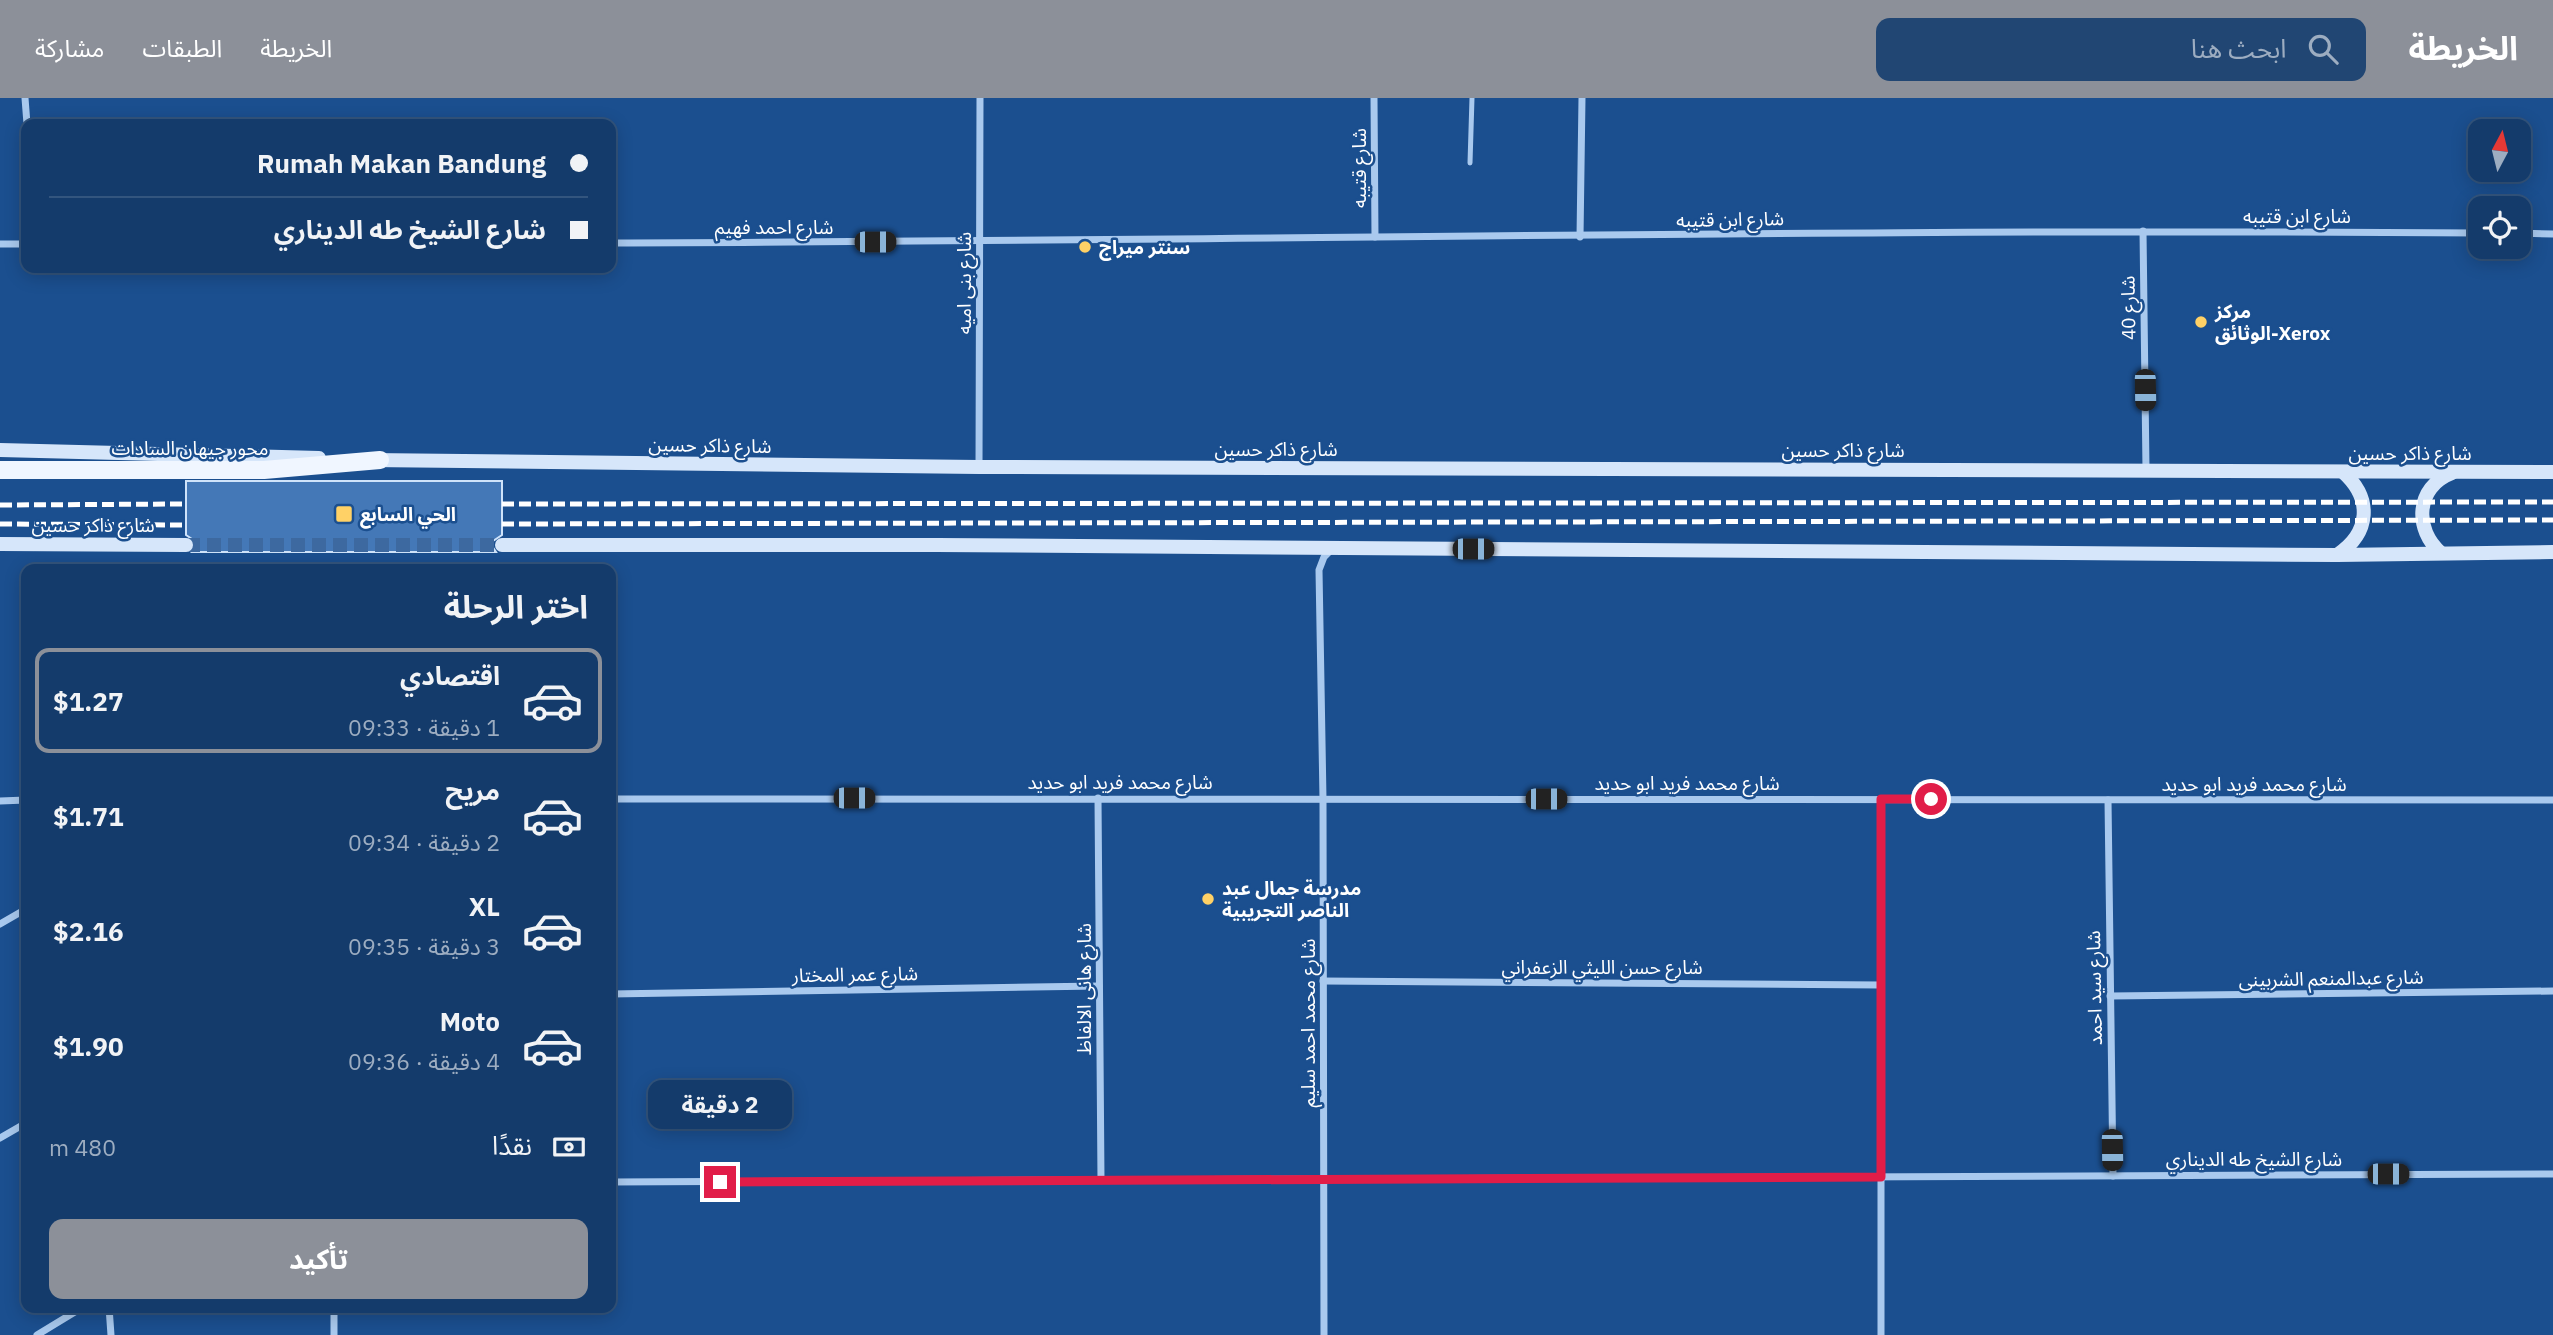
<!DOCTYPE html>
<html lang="ar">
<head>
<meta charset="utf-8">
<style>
  :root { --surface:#143b6b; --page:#214673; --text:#f1f3f6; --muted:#9dadc1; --line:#33557e; --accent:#8c9099 }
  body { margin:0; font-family:"IBM Plex Sans","Noto Sans Arabic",sans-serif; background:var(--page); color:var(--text); direction:rtl; height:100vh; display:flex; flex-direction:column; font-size:26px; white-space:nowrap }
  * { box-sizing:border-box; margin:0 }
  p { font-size:23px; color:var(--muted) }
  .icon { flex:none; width:38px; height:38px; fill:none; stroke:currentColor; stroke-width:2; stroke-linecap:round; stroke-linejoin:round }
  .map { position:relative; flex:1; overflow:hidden; direction:ltr }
  .sheet { position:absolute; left:21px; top:466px; width:595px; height:749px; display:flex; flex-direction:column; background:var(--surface); border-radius:14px; box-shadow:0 4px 18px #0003,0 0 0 2px var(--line); direction:rtl }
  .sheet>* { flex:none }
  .top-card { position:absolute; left:21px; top:21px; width:595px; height:154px; border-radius:14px; box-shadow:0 4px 18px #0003,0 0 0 2px var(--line); direction:rtl; display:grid; align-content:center; height:154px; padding:0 28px; background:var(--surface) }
  .needle { width:46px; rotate:7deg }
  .fabs { position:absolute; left:2468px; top:21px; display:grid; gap:14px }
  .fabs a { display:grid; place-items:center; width:63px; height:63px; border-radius:14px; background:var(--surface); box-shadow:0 4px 18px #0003,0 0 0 2px var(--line); font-size:35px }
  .end { position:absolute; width:32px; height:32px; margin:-16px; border:9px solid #e11d48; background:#fff; box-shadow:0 0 0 4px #fff }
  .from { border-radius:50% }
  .bubble { position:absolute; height:49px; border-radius:14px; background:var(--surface); box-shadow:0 4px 18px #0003,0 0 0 2px var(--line); font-size:23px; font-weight:700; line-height:49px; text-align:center; direction:rtl }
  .car { position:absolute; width:21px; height:42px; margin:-21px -10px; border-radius:9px; box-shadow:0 0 5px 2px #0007; background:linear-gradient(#222 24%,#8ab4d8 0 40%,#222 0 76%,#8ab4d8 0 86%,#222 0) }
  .top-card b { display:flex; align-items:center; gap:24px; height:66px; font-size:26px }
  .top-card b+b { border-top:2px solid var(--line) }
  .top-card i { width:18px; height:18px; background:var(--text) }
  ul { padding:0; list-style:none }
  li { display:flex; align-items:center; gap:21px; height:105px; margin:0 14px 10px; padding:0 14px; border:4px solid transparent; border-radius:14px }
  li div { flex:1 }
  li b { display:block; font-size:26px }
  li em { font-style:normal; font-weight:700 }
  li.current { border-color:var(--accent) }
  li>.icon { width:63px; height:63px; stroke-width:1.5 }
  h2 { padding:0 28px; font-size:32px; line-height:84px }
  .pay { display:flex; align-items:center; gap:18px; height:77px; padding:0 28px; font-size:26px }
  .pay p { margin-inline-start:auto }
  .primary-button { display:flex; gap:14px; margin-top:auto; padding:14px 28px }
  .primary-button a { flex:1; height:80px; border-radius:14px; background:var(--accent); color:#fff; font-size:28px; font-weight:700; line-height:80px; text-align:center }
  header { display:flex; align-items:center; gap:42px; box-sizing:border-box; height:98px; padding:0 35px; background:var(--accent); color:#fff }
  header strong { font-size:33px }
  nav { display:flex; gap:38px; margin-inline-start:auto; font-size:24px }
  .search { width:490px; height:63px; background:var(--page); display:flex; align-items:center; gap:18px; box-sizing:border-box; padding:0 24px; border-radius:14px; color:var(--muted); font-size:26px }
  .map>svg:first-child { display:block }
  .building { fill:#4478b7; stroke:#cfe3fa; stroke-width:2 }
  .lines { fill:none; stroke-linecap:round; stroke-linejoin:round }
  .secondary-tunnel { stroke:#3d69a0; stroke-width:14; stroke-dasharray:14 7; stroke-linecap:butt }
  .service { stroke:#a9c9ee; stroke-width:5 }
  .minor { stroke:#a9c9ee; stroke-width:7 }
  .secondary { stroke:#d6e6fa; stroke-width:14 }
  .primary { stroke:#f0f6ff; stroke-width:18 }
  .rail { stroke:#fff; stroke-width:5; stroke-dasharray:12 5; stroke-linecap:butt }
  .route { stroke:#e11d48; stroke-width:9 }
  .poi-dot { fill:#ffd166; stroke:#1b4f8f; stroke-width:2.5 }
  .labels { text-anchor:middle; stroke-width:5; stroke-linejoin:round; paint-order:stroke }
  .street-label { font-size:19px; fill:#fff; stroke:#1b4f8f }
  .poi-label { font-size:19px; font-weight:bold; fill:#fff; stroke:#1b4f8f; text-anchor:start }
</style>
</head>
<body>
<header>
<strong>الخريطة</strong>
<div class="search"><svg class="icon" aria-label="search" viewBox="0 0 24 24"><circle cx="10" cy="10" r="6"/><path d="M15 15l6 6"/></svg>ابحث هنا</div>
<nav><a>الخريطة</a><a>الطبقات</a><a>مشاركة</a></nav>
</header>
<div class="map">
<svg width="2553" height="1237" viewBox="0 0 2553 1237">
  <rect width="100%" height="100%" fill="#1b4f8f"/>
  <polygon class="building" points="186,383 502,383 502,437 493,443 492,448 496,454 192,454 196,448 195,443 186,437"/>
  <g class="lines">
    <polyline class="secondary-tunnel" points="186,447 502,447"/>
    <polyline class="service" points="1470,65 1472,0"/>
    <g class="minor">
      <polyline points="25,0 27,26"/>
      <polyline points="1374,0 1375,139"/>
      <polyline points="2143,133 2146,371"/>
      <polyline points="2518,135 2553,136"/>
      <polyline points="1580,139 1582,0"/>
      <path d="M611,145C1234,143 1857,130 2480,135"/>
      <polyline points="0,146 26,146"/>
      <polyline points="979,369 980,0"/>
      <polyline points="1098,700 1101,1082"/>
      <polyline points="611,701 2553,702"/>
      <polyline points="1881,701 1881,1237"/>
      <polyline points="2108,702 2113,1078"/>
      <polyline points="0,703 26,702"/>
      <polyline points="0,826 26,811"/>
      <polyline points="1323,883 1881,887"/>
      <polyline points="611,896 1099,888"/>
      <polyline points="2110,898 2553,893"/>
      <polyline points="0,1040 26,1025"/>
      <polyline points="611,1084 2553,1076"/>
      <polyline points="109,1209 111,1237"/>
      <polyline points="334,1209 334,1237"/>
      <polyline points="37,1237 83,1209"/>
      <polyline points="1324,1237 1323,701 1319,472 1324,459 1332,451"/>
    </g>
    <g class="secondary">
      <polyline points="0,352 319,360"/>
      <polyline points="370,362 979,369 2553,374"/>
      <polyline points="0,446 186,447"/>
      <polyline points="502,447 937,447 2337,457 2553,454"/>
      <path d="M2441,455C2414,432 2415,389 2452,375"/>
      <path d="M2337,457C2370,435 2373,401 2343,374"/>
    </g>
    <polyline class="primary" points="0,372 264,372 380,362"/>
    <g class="rail">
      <polyline points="502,406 2553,404"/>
      <polyline points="0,407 186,406"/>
      <polyline points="0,426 186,427"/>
      <polyline points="502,426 2553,422"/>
    </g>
  </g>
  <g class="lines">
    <polyline class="route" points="720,1084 1881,1079 1881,701 1931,701"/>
  </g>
  <g class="poi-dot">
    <circle cx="1085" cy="149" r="7"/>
    <circle cx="2201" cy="224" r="7"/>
    <rect x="335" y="407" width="18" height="18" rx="3.5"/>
    <circle cx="1208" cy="801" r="7"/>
  </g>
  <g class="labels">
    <g class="street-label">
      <text transform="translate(1359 70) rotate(-90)" y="7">شارع قتيبه</text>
      <text x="2297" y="125">شارع ابن قتيبه</text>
      <text transform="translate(1730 121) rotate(-1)" y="7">شارع ابن قتيبه</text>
      <text x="774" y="136">شارع احمد فهيم</text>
      <text transform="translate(964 185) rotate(-90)" y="7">شارع بنى اميه</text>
      <text transform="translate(2128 210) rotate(-91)" y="7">شارع 40</text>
      <text transform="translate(710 347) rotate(1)" y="7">شارع ذاكر حسين</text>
      <text x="190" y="357">محور جيهان السادات</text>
      <text x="1276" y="358">شارع ذاكر حسين</text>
      <text x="1843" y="359">شارع ذاكر حسين</text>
      <text x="2410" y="362">شارع ذاكر حسين</text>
      <text x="93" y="434">شارع ذاكر حسين</text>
      <text x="1120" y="691">شارع محمد فريد ابو حديد</text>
      <text x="1687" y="692">شارع محمد فريد ابو حديد</text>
      <text x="2254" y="693">شارع محمد فريد ابو حديد</text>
      <text x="1602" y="876">شارع حسن الليثي الزعفراني</text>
      <text transform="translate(855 876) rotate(-1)" y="7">شارع عمر المختار</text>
      <text transform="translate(2331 880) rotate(-1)" y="7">شارع عبدالمنعم الشربينى</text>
      <text transform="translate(2094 890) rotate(-91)" y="7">شارع سيد احمد</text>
      <text transform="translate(1084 891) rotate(-90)" y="7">شارع هانى الالفاظ</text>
      <text transform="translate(1308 925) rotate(-90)" y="7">شارع محمد احمد سليم</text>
      <text x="2254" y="1068">شارع الشيخ طه الديناري</text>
    </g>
    <g class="poi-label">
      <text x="1099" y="156">سنتر ميراج</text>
      <text x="2215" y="220">مركز<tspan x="2215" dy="22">الوثائق-Xerox</tspan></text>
      <text x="360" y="423">الحي السابع</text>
      <text x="1222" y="797">مدرسة جمال عبد<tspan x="1222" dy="22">الناصر التجريبية</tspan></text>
    </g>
  </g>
</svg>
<div class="fabs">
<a><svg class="needle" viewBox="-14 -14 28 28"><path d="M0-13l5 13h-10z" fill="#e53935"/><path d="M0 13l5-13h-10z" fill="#9dadc1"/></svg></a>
<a><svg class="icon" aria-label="locate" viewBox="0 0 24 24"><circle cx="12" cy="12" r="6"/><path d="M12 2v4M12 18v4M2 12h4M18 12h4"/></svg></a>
</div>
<i class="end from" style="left:1931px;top:701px"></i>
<i class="end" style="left:720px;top:1084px"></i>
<div class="bubble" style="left:648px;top:982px;width:144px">2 دقيقة</div>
<i class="car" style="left:875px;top:144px;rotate:90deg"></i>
<i class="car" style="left:2145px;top:292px;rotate:179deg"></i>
<i class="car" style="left:1473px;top:451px;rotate:90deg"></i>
<i class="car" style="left:854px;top:700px;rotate:90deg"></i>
<i class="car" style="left:1546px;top:701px;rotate:90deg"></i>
<i class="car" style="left:2112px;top:1052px;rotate:179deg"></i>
<i class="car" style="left:2388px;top:1076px;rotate:90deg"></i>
<div class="top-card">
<b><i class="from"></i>Rumah Makan Bandung</b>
<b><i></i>شارع الشيخ طه الديناري</b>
</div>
<section class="sheet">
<h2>اختر الرحلة</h2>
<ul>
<li class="current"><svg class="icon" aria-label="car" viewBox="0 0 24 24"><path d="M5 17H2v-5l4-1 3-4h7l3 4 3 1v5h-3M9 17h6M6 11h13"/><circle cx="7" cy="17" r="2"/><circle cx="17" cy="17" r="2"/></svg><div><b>اقتصادي</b><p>1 دقيقة · 09:33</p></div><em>$1.27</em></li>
<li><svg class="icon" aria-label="car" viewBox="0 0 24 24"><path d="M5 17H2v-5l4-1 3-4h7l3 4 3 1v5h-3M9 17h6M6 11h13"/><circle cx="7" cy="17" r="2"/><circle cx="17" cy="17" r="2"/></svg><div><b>مريح</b><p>2 دقيقة · 09:34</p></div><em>$1.71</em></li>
<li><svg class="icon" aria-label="car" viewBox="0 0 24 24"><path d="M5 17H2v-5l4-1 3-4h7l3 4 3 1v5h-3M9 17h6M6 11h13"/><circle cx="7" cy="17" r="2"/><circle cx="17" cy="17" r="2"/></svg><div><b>XL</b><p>3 دقيقة · 09:35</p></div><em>$2.16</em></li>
<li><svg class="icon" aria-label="car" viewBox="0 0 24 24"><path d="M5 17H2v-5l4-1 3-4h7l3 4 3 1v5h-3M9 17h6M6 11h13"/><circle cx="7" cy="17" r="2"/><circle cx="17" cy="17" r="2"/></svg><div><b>Moto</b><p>4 دقيقة · 09:36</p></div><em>$1.90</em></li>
</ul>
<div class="pay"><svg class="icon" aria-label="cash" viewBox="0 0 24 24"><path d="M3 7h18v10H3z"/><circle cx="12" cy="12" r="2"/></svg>نقدًا<p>480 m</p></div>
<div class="primary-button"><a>تأكيد</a></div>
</section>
</div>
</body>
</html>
